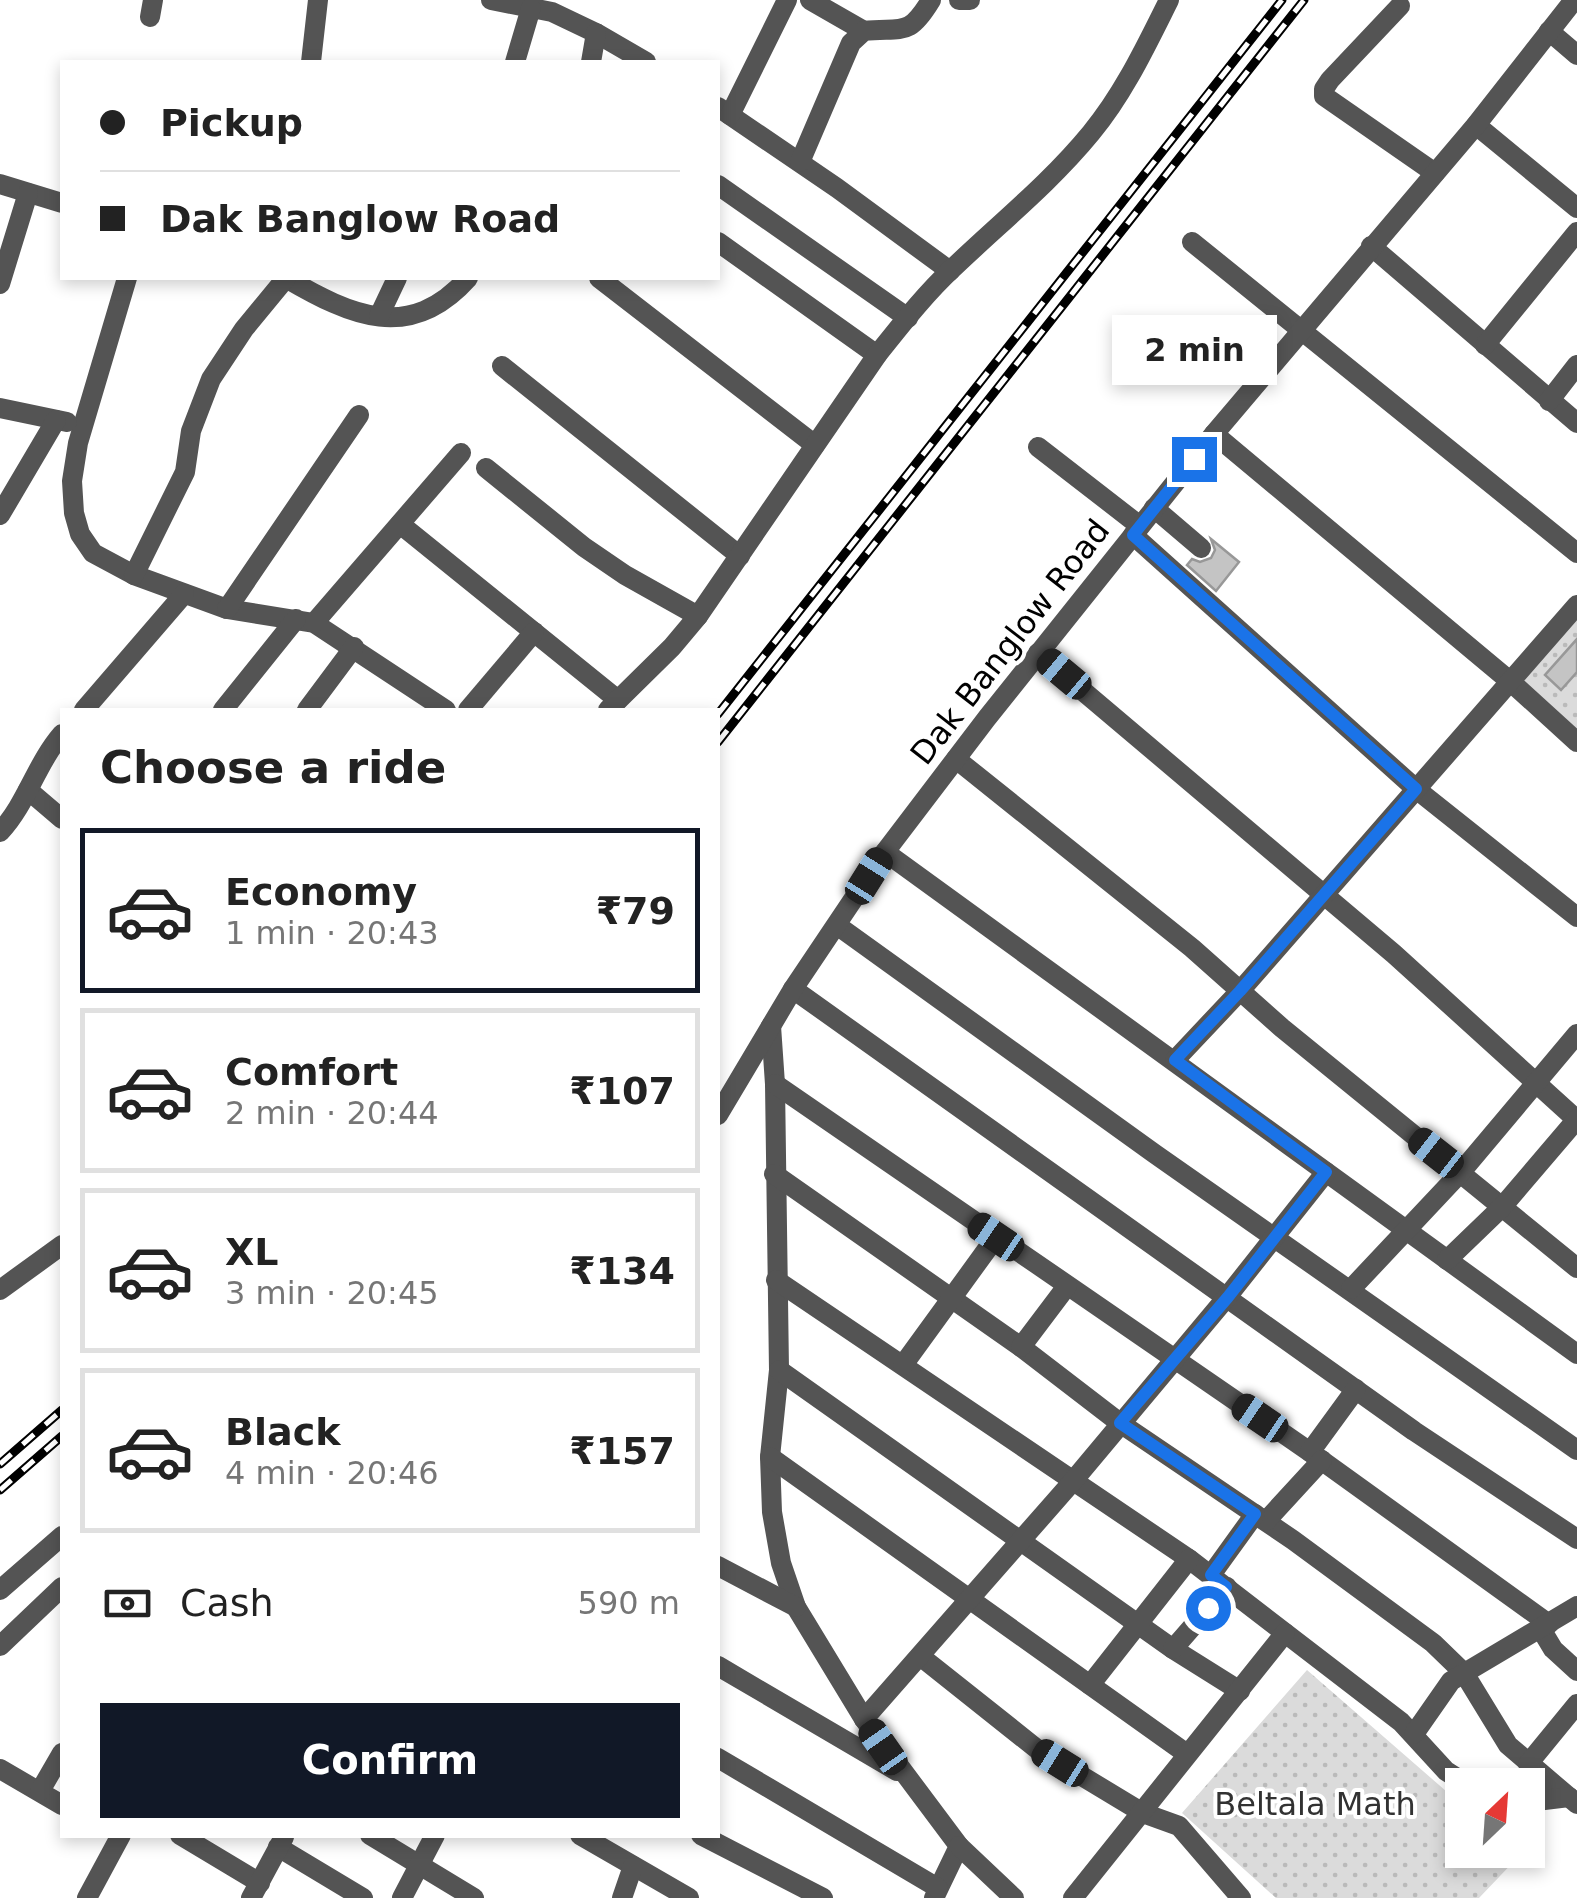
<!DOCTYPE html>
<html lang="en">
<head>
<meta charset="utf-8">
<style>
  :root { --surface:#fff; --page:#f6f6f6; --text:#222; --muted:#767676; --line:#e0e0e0; --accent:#111827 }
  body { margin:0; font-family:"DejaVu Sans",sans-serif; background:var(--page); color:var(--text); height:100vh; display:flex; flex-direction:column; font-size:38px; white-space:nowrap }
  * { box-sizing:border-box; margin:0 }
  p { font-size:32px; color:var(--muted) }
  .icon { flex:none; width:55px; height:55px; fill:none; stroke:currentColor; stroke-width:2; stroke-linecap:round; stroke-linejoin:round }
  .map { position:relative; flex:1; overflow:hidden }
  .side { position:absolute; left:60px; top:708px; width:660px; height:1130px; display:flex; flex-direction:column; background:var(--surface); border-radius:0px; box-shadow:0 5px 15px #0003 }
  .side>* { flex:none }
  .top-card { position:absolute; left:60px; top:60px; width:660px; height:220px; border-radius:0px; box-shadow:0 5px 15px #0003; display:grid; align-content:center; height:220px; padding:0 40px; background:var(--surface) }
  .needle { width:65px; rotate:25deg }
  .fabs { position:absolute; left:1445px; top:1768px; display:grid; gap:20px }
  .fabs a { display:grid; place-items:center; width:100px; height:100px; border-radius:0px; background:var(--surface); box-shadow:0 5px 15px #0003; font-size:50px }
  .end { position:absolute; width:45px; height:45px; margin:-22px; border:12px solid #1a73e8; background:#fff; box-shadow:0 0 0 5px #fff }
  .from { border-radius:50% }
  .bubble { position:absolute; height:70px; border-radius:0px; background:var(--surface); box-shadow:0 5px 15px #0003; font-size:32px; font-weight:800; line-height:70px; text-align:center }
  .car { position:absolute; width:30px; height:60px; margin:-30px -15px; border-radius:12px; box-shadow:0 0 8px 2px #0007; background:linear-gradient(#222 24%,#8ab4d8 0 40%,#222 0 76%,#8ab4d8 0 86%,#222 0) }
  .top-card b { display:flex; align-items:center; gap:35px; height:95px; font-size:38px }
  .top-card b+b { border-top:2px solid var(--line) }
  .top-card i { width:25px; height:25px; background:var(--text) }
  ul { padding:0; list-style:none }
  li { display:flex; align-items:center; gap:30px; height:165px; margin:0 20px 15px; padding:0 20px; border:5px solid var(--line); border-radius:0px }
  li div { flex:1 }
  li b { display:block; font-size:38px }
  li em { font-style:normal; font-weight:800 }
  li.current { border-color:var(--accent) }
  li>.icon { width:90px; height:90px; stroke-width:1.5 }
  h2 { padding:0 40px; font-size:45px; line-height:120px }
  .pay { display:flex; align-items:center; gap:25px; height:110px; padding:0 40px; font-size:38px }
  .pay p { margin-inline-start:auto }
  .primary-button { display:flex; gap:20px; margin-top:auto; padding:20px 40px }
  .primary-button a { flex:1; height:115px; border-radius:0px; background:var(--accent); color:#fff; font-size:40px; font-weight:800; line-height:115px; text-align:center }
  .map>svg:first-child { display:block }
  .park { fill:url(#park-dots) }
  .building { fill:#c4c4c4; stroke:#989898; stroke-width:2.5 }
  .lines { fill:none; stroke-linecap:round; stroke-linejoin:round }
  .minor { stroke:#545454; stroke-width:20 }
  .rail-casing { stroke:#000; stroke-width:9 }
  .rail { stroke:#fff; stroke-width:5; stroke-dasharray:15; stroke-linecap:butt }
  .route { stroke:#1a73e8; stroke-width:12 }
  .labels { text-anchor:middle; stroke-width:8; stroke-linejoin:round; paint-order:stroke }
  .street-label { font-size:32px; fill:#000; stroke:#fff }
  .park-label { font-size:32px; fill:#323232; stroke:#fff }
</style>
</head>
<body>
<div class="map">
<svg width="1577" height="1898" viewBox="0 0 1577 1898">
  <defs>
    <pattern id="park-dots" width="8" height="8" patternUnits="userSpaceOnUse" patternTransform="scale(2.5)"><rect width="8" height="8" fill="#dbdbdb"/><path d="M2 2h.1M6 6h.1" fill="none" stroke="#bababa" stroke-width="1.8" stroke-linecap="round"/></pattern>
  </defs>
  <rect width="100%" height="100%" fill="#fff"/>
  <g class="park">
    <polygon points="1577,605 1577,742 1511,682"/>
    <polygon points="1307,1670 1462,1805 1462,1850 1514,1850 1520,1855 1479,1898 1276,1898 1182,1813"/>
  </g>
  <g class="building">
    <polygon points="1211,539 1239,562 1216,591 1187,565 1192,559 1200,562 1211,558 1215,550"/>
    <polygon points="1577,639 1577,672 1561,690 1545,675"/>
  </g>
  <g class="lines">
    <g class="minor">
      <polyline points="491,0 552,12 596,33 646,62"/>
      <polyline points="810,0 864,31"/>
      <polyline points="959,0 970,0"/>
      <polyline points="1400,6 1330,80 1324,89 1324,96 1435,173"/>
      <polyline points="150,17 153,0"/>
      <polyline points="1549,31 1577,55"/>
      <polyline points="311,62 318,0"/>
      <polyline points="515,62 531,8"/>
      <polyline points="591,62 596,33"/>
      <polyline points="718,107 837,188 950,271"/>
      <polyline points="730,115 787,0"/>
      <polyline points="1476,125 1577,208"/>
      <path d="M800,162L851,43L864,31C903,27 908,38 931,0"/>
      <polyline points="0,184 62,203"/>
      <polyline points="718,185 908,318"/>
      <polyline points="718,242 877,355"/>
      <polyline points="1192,242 1577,553"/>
      <polyline points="1371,246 1577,423"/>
      <polyline points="127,278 78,443 72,481 74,513 80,534 93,553 134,575 227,609 314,623 446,710"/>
      <path d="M286,278C351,316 410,343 468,278"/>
      <polyline points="599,278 815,445"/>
      <polyline points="0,284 28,193"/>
      <polyline points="379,316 397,278"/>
      <polyline points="1485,345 1577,232"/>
      <polyline points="502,366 740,556"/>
      <polyline points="1549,401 1577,365"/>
      <polyline points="0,408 67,422"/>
      <polyline points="1214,434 1511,682 1577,742"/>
      <polyline points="1038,447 1140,526"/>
      <polyline points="486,468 584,547 625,575 698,616"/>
      <polyline points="1154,508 1201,548"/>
      <polyline points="0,515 56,420"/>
      <polyline points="400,524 618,700"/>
      <polyline points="1133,535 1416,789 1577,917"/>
      <polyline points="134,575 185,472 191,431 211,379 244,329 286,278"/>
      <polyline points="227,609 359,415"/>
      <polyline points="314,623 461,453"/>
      <polyline points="1038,653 1394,954 1577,1120"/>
      <polyline points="84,710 184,594"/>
      <polyline points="223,710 296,619"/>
      <polyline points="307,710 354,647"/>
      <polyline points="468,710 534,632"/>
      <path d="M608,710L672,647L698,616L877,355C901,325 925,294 953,268C1000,223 1050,183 1091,133C1124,93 1146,46 1169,0"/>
      <polyline points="956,759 1192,948 1282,1028 1577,1268"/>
      <polyline points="28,790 62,819"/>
      <path d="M0,832C27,803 36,764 62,734"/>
      <polyline points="885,852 1577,1354"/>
      <polyline points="838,926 1155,1154 1577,1450"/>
      <polyline points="793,989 1414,1431 1577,1539"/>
      <polyline points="771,1026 775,1084 779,1370 770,1457 772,1512 781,1563 796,1607 864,1719 959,1846 934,1898"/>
      <polyline points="1175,1060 1240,991 1577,605"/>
      <polyline points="775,1084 1310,1452 1549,1624"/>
      <polyline points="718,1115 793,989 885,852 987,718 1214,434 1476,125 1574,0"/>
      <polyline points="774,1174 1021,1347 1120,1423 1293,1540 1433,1643 1464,1673 1508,1745 1577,1804"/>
      <polyline points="1447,1260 1502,1207 1577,1119"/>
      <polyline points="776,1280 1189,1559 1401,1722 1446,1771 1468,1785"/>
      <polyline points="1351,1289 1461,1172 1577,1034"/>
      <polyline points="0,1290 62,1245"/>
      <polyline points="1021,1347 1067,1286"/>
      <polyline points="903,1365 996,1237"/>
      <polyline points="779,1370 1173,1649 1240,1691"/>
      <polyline points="1310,1452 1356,1389"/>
      <polyline points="770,1457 1187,1754"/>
      <polyline points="1266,1521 1322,1460"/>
      <polyline points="718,1566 796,1607"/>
      <polyline points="1211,1575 1255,1514"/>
      <polyline points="0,1590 62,1536"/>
      <polyline points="1541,1629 1553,1649 1577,1671"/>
      <polyline points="0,1646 62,1587"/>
      <polyline points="1173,1649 1227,1587"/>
      <polyline points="920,1656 1037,1749 1143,1813 1179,1826 1241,1898"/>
      <polyline points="718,1666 897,1771"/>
      <polyline points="1090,1685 1189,1559"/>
      <polyline points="864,1719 1073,1481 1227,1297 1326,1172"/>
      <polyline points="1414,1734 1451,1681 1577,1606"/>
      <polyline points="718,1758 938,1888"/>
      <polyline points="1528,1764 1577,1704"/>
      <polyline points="0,1769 62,1805"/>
      <polyline points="40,1791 62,1753"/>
      <polyline points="1528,1802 1569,1797"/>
      <polyline points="180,1835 260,1883"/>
      <polyline points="370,1835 474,1898"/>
      <polyline points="580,1835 689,1898"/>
      <polyline points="701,1835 823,1898"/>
      <polyline points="959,1846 1014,1898"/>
      <polyline points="278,1847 363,1898"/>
      <polyline points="87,1898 121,1835"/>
      <polyline points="251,1898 284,1837"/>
      <polyline points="402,1898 435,1835"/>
      <polyline points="622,1898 633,1866"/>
      <polyline points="1073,1898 1285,1633"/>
    </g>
    <defs>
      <g id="rail">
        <polyline points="718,714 1282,0"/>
        <polyline points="718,742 1304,0"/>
        <polyline points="0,1464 62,1410"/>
        <polyline points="0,1490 62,1436"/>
      </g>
    </defs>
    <use href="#rail" class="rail-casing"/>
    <use href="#rail" class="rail"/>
  </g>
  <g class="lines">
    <polyline class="route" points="1194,459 1133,535 1416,789 1240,991 1175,1060 1326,1172 1228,1297 1120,1423 1255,1514 1211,1575 1226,1587 1208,1608"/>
  </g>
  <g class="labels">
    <g class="street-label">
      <text transform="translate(1010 642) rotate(-52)" y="11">Dak Banglow Road</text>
    </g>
    <g class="park-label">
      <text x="1315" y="1815">Beltala Math</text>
    </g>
  </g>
</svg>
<div class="fabs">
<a><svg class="needle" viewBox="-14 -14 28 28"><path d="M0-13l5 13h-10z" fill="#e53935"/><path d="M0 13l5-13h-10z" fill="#767676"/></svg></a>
</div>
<i class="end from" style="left:1208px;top:1608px"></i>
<i class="end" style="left:1194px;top:459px"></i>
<div class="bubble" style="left:1112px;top:315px;width:165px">2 min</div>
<i class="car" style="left:1064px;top:674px;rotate:310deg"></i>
<i class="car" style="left:869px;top:876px;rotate:32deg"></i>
<i class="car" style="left:1436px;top:1153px;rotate:308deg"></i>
<i class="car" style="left:996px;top:1237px;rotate:304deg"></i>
<i class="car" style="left:1260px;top:1418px;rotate:304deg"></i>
<i class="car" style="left:883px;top:1747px;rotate:325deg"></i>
<i class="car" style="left:1060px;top:1763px;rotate:302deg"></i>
<div class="top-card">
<b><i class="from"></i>Pickup</b>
<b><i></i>Dak Banglow Road</b>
</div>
<section class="side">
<h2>Choose a ride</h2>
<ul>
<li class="current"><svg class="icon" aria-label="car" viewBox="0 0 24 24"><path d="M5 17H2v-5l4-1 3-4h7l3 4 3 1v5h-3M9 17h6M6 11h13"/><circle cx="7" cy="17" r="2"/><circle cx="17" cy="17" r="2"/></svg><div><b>Economy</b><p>1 min · 20:43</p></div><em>₹79</em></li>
<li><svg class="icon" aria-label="car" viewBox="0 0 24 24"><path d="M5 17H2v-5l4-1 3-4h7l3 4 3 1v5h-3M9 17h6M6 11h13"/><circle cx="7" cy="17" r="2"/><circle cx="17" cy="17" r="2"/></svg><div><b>Comfort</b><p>2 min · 20:44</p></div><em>₹107</em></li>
<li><svg class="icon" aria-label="car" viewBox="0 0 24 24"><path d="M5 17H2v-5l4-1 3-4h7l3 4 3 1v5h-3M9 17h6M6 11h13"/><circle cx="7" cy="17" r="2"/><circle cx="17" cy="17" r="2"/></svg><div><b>XL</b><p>3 min · 20:45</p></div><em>₹134</em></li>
<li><svg class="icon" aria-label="car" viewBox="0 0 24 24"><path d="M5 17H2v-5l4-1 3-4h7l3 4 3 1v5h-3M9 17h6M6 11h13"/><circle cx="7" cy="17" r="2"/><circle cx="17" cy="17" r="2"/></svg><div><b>Black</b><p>4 min · 20:46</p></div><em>₹157</em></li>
</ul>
<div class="pay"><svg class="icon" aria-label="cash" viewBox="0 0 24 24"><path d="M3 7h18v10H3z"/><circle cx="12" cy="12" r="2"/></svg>Cash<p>590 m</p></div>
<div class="primary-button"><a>Confirm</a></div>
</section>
</div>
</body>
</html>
